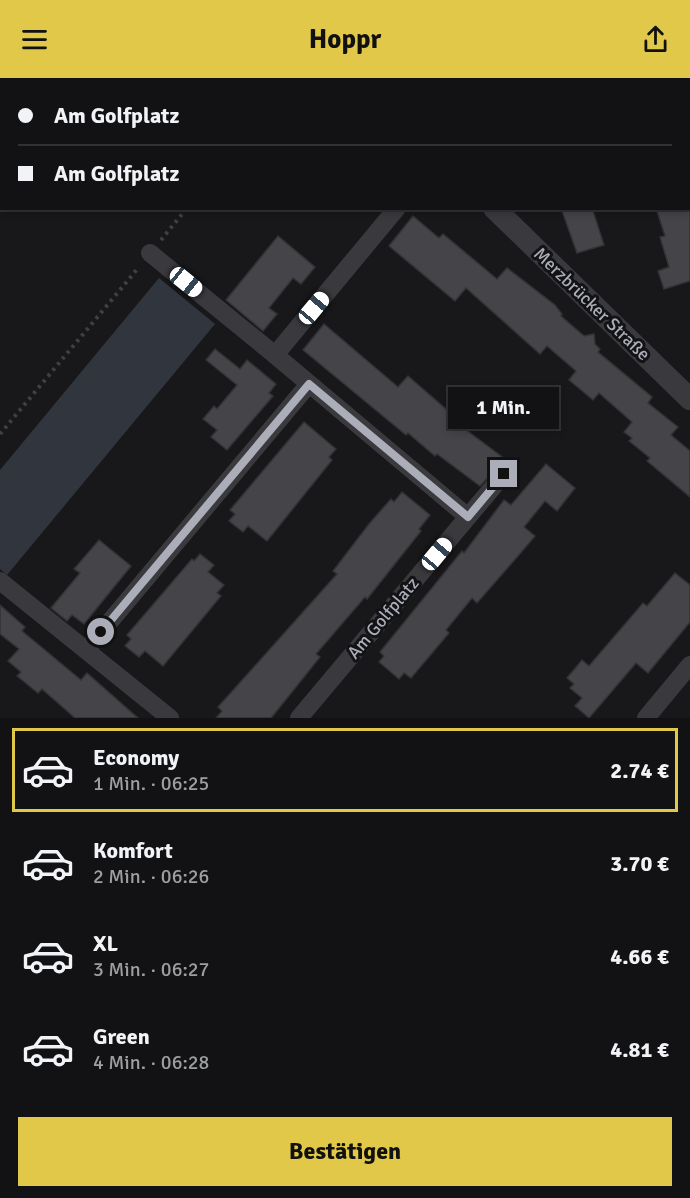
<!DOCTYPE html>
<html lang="de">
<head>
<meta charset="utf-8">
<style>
  :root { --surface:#121214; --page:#1f2022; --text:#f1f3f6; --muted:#9c9ea0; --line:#313234; --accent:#e1c848 }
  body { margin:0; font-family:Signika,sans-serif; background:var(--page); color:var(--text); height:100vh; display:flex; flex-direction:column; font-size:22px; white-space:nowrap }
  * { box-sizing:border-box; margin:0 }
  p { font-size:20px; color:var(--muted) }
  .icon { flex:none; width:33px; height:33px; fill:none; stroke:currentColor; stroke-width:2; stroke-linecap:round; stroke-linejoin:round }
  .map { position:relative; height:640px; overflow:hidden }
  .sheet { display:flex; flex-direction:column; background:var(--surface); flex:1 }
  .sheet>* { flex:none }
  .top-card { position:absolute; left:0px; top:0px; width:690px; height:132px; box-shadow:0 3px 9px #0003,0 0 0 2px var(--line); display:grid; align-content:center; height:132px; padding:0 18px; background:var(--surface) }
  .end { position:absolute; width:27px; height:27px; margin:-14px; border:8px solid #abadb8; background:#111; box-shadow:0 0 0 3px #111 }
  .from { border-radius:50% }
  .bubble { position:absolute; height:42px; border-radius:0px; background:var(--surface); box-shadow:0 3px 9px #0003,0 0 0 2px var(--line); font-size:20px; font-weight:800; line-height:42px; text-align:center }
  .car { position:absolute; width:18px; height:36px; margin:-18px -9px; border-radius:8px; box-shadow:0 0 4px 2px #0007; background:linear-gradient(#fff 24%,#345 0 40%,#fff 0 76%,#345 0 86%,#fff 0) }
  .top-card b { display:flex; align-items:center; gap:21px; height:57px; font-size:22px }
  .top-card b+b { border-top:2px solid var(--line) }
  .top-card i { width:15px; height:15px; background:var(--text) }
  ul { padding:10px 0 0; list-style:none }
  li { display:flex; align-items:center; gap:18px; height:84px; margin:0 12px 9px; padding:0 6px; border:3px solid transparent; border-radius:0px }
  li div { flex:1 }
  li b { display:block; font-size:22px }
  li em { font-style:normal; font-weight:800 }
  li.active { border-color:var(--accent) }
  li>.icon { width:54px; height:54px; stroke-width:1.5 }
  .primary-button { display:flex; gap:12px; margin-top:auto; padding:12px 18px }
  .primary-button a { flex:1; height:69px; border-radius:0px; background:var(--accent); color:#111; font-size:24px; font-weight:800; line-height:69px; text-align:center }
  header { display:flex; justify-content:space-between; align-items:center; height:78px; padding:0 18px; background:var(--accent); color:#111; font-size:27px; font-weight:800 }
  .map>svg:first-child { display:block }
  .water { fill:#31363e }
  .building { fill:#454549; stroke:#333235; stroke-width:1.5 }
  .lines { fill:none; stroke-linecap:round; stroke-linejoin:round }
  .path { stroke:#3f4045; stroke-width:4; stroke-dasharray:3 4.5; stroke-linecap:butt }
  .minor { stroke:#39393e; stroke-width:18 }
  .tertiary { stroke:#39393e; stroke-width:22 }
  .route { stroke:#abadb8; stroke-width:8 }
  .labels { text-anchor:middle; stroke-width:6; stroke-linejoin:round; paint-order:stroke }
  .street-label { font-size:18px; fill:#abadb8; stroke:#131315 }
</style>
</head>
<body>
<header><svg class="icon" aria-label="menu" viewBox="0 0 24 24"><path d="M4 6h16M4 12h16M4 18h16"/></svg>Hoppr<svg class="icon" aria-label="share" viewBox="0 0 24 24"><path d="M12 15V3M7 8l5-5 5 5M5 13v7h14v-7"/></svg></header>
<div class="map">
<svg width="690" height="640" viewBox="0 0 690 640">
  <rect width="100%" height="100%" fill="#18181a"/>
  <polygon class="water" points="159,200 215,246 7,497 0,491 0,392"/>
  <g class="building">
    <polygon points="561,130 592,130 604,167 577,175"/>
    <polygon points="656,130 690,130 690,203 664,211 658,193 669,189 660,159 665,158"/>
    <polygon points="413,138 439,160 443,156 497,201 507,190 555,227 562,236 561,238 584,258 594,256 595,266 600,271 598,274 652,319 648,325 678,349 671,357 690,373 690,419 647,383 650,380 629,363 632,360 624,354 632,344 599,315 593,322 569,302 576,293 547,268 540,276 466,210 455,223 389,168"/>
    <polygon points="278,158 315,189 301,206 293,200 269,230 277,236 263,253 226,222"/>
    <polygon points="324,246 398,309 408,298 455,339 453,342 505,381 480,408 437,376 435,378 408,355 406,357 303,272"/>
    <polygon points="215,271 240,291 247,282 276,306 269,315 273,318 227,372 211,359 217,352 203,341 214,328 217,331 237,307 206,282"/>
    <polygon points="304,344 336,371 329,379 332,382 267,463 248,448 243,454 229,443 235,436 230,432"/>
    <polygon points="546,386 575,410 557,433 545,423 524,449 535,458 518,478 477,525 472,520 446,552 449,555 411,600 404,595 399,601 379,584 384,578 380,574 462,473 464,475 504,422 511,427"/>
    <polygon points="402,414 430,437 419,451 421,453 367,521 365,519 316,576 320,579 292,614 271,640 216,640 222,633 218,629 337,496 333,493 369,446 391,421 394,424"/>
    <polygon points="99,462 131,488 84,546 72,537 67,543 51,530 80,495 74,491"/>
    <polygon points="200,476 214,487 208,494 224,507 217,515 221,518 163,588 145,573 139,579 125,568 131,561 127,557 192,481 194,483"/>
    <polygon points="675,495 690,507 690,544 648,595 636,585 589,640 575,628 582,620 570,610 574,606 567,600 582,582 589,588 643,525 647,528"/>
    <polygon points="0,527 25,549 22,553 81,602 87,595 138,640 75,640 42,611 38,615 17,598 21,594 8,583 19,571 0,556"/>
  </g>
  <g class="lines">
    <g class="path">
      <polyline points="294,2 295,0"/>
      <polyline points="161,162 187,130"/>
      <polyline points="0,356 139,189"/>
    </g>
    <g class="minor">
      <polyline points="688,16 690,16"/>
      <polyline points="688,32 690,37"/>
      <polyline points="397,130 275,277 468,439"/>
      <polyline points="150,175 275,277"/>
      <polyline points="0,503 170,640"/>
      <polyline points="86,572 309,306"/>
      <polyline points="299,640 504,396"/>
      <polyline points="646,640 690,587"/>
    </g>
    <g class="tertiary">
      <polyline points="359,0 360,2"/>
      <polyline points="494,130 690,321"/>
    </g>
  </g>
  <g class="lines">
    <polyline class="route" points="101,554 309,306 468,439 504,396"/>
  </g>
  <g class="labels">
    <g class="street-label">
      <text transform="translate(592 226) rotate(44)" y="6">Merzbrücker Straße</text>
      <text transform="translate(383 540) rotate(-50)" y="6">Am Golfplatz</text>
    </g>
  </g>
</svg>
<i class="end from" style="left:101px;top:554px"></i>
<i class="end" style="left:504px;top:396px"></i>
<div class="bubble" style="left:448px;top:309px;width:111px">1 Min.</div>
<i class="car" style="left:186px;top:204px;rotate:129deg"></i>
<i class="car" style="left:314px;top:230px;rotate:40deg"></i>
<i class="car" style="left:437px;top:476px;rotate:40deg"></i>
<div class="top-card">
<b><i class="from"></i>Am Golfplatz</b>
<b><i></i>Am Golfplatz</b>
</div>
</div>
<section class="sheet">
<ul>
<li class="active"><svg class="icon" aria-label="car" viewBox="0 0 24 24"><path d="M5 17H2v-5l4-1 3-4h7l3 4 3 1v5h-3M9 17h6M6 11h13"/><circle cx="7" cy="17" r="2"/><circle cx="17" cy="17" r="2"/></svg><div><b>Economy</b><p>1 Min. · 06:25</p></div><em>2.74 €</em></li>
<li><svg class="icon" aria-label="car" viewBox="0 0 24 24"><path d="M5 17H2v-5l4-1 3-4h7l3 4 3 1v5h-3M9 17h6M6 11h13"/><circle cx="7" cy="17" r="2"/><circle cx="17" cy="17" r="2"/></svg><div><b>Komfort</b><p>2 Min. · 06:26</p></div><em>3.70 €</em></li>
<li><svg class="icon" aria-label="car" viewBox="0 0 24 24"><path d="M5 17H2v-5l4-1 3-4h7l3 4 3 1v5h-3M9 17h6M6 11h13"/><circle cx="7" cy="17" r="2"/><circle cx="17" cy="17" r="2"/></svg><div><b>XL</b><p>3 Min. · 06:27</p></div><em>4.66 €</em></li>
<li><svg class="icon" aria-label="car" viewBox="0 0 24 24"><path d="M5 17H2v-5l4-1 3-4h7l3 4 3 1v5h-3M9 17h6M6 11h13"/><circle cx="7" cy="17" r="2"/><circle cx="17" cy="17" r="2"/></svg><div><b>Green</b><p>4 Min. · 06:28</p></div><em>4.81 €</em></li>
</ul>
<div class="primary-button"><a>Bestätigen</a></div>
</section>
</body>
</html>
